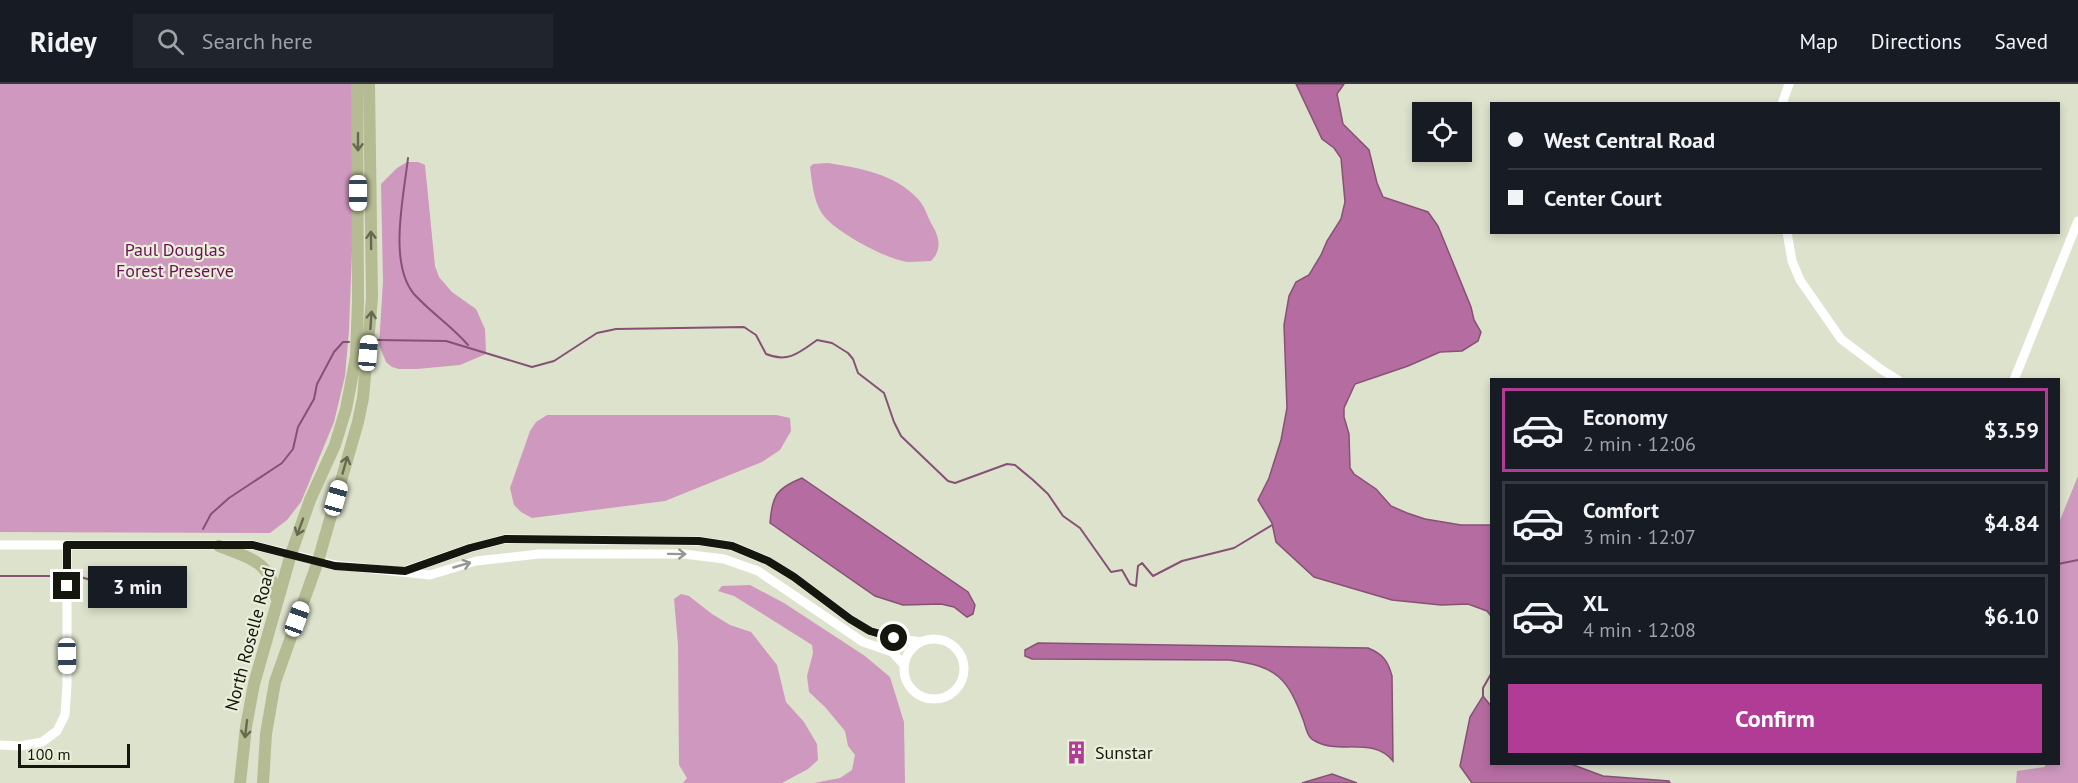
<!DOCTYPE html>
<html lang="en">
<head>
<meta charset="utf-8">
<style>
  :root { --surface:#171b24; --page:#20242c; --text:#f1f3f6; --muted:#9ea1a6; --line:#363941; --accent:#b03c95 }
  body { margin:0; font-family:"PT Sans",sans-serif; background:var(--page); color:var(--text); height:100vh; display:flex; flex-direction:column; font-size:22px; white-space:nowrap }
  * { box-sizing:border-box; margin:0 }
  p { font-size:20px; color:var(--muted) }
  .icon { flex:none; width:33px; height:33px; fill:none; stroke:currentColor; stroke-width:2; stroke-linecap:round; stroke-linejoin:round }
  .map { position:relative; flex:1; overflow:hidden }
  .details { position:absolute; left:1490px; top:294px; width:570px; height:387px; display:flex; flex-direction:column; background:var(--surface); border-radius:0px; box-shadow:0 3px 9px #0003 }
  .details>* { flex:none }
  .top-card { position:absolute; left:1490px; top:18px; width:570px; height:132px; border-radius:0px; box-shadow:0 3px 9px #0003; display:grid; align-content:center; height:132px; padding:0 18px; background:var(--surface) }
  .tools { position:absolute; left:1412px; top:18px; display:grid; gap:12px }
  .tools a { display:grid; place-items:center; width:60px; height:60px; border-radius:0px; background:var(--surface); box-shadow:0 3px 9px #0003; font-size:30px }
  .scale { position:absolute; left:18px; bottom:15px; width:112px; box-sizing:border-box; padding-left:6px; border:3px solid #15170f; border-top:0; font-size:16px; line-height:21px; white-space:nowrap; color:#15170f; -webkit-text-stroke:4px #eaefd9; paint-order:stroke }
  .end { position:absolute; width:27px; height:27px; margin:-14px; border:8px solid #15170f; background:#fff; box-shadow:0 0 0 3px #fff }
  .from { border-radius:50% }
  .bubble { position:absolute; height:42px; border-radius:0px; background:var(--surface); box-shadow:0 3px 9px #0003; font-size:20px; font-weight:700; line-height:42px; text-align:center }
  .car { position:absolute; width:18px; height:36px; margin:-18px -9px; border-radius:8px; box-shadow:0 0 4px 2px #0007; background:linear-gradient(#fff 24%,#345 0 40%,#fff 0 76%,#345 0 86%,#fff 0) }
  .top-card b { display:flex; align-items:center; gap:21px; height:57px; font-size:22px }
  .top-card b+b { border-top:2px solid var(--line) }
  .top-card i { width:15px; height:15px; background:var(--text) }
  ul { padding:10px 0 0; list-style:none }
  li { display:flex; align-items:center; gap:18px; height:84px; margin:0 12px 9px; padding:0 6px; border:3px solid var(--line); border-radius:0px }
  li div { flex:1 }
  li b { display:block; font-size:22px }
  li em { font-style:normal; font-weight:700 }
  li.selected { border-color:var(--accent) }
  li>.icon { width:54px; height:54px; stroke-width:1.5 }
  .primary-button { display:flex; gap:12px; margin-top:auto; padding:12px 18px }
  .primary-button a { flex:1; height:69px; border-radius:0px; background:var(--accent); color:#fff; font-size:24px; font-weight:700; line-height:69px; text-align:center }
  header { display:flex; align-items:center; gap:36px; box-sizing:border-box; height:84px; padding:0 30px; background:var(--surface); border-bottom:2px solid var(--line) }
  header strong { font-size:28px }
  nav { display:flex; gap:33px; margin-inline-start:auto; font-size:21px }
  .search { width:420px; height:54px; background:var(--page); display:flex; align-items:center; gap:15px; box-sizing:border-box; padding:0 21px; border-radius:0px; color:var(--muted); font-size:22px }
  .map>svg:first-child { display:block }
  .green { fill:#cf99bf }
  .water { fill:#b56ca1; stroke:#855275; stroke-width:1.5 }
  .lines { fill:none; stroke-linecap:round; stroke-linejoin:round }
  .stream { stroke:#855275; stroke-width:2 }
  .minor { stroke:#fff; stroke-width:9 }
  .major { stroke:#b5bc93; stroke-width:12 }
  .oneway { stroke:#656a51 }
  .oneway2 { stroke:#969793 }
  .route { stroke:#15170f; stroke-width:8 }
  .labels { text-anchor:middle; stroke-width:4.5; stroke-linejoin:round; paint-order:stroke }
  .park-label { font-size:18px; fill:#6a0f58; stroke:#eaefd9 }
  .street-label { font-size:18px; fill:#15170f; stroke:#eaefd9 }
  .poi-label { font-size:18px; fill:#15170f; stroke:#eaefd9; text-anchor:start }
</style>
</head>
<body>
<header>
<strong>Ridey</strong>
<div class="search"><svg class="icon" aria-label="search" viewBox="0 0 24 24"><circle cx="10" cy="10" r="6"/><path d="M15 15l6 6"/></svg>Search here</div>
<nav><a>Map</a><a>Directions</a><a>Saved</a></nav>
</header>
<div class="map">
<svg width="2078" height="699" viewBox="0 0 2078 699">
  <rect width="100%" height="100%" fill="#dde2cc"/>
  <g class="green">
    <polygon points="0,0 352,0 352,167 349,246 345,292 334,338 301,418 287,436 270,449 0,448"/>
    <polygon points="407,78 418,78 425,81 435,182 439,193 452,208 476,225 485,245 486,270 460,281 417,285 399,285 392,283 386,278 379,261 383,197 381,100 397,84"/>
    <path d="M828,79C860,84 895,90 918,115C924,121 927,131 931,139C939,152 943,165 931,177C924,177 916,178 908,178C887,176 831,146 821,128C813,114 812,98 810,83L813,80Z"/>
    <polygon points="547,331 776,331 790,334 791,347 780,366 762,378 665,417 532,434 521,428 514,421 510,404 530,347 536,338"/>
    <polygon points="2078,392 2078,699 2016,699 2017,687 2045,683 2045,680 2058,680 2058,441"/>
    <polygon points="750,501 784,519 865,572 890,593 904,638 905,699 814,699 840,694 852,686 855,671 848,662 845,647 825,623 809,608 807,592 813,569 812,561 734,512 718,507 722,502"/>
    <polygon points="681,510 689,512 712,530 730,541 751,548 777,581 786,618 804,638 817,660 818,676 808,685 782,699 683,699 687,694 679,681 678,561 674,515"/>
  </g>
  <g class="water">
    <polygon points="1296,0 1344,0 1337,10 1343,40 1369,66 1377,99 1383,113 1428,128 1438,142 1471,223 1474,236 1481,248 1478,257 1462,267 1440,268 1408,282 1355,300 1344,324 1344,333 1349,350 1350,384 1354,390 1376,405 1391,422 1407,429 1425,435 1461,441 1491,441 1491,532 1487,527 1468,520 1441,521 1392,516 1314,493 1276,458 1272,439 1258,416 1269,394 1281,356 1287,324 1284,241 1289,212 1296,198 1309,191 1321,171 1327,157 1341,135 1345,118 1341,74 1334,64 1322,55"/>
    <path d="M802,394L968,508L975,521L973,530L967,533L954,523L941,520L903,521L875,512L770,439C772,411 777,404 802,394Z"/>
    <path d="M1038,559L1368,564C1383,570 1388,577 1392,592L1393,677C1373,652 1338,671 1315,657C1308,654 1306,645 1304,638C1288,594 1277,582 1229,576L1032,575L1025,572V566Z"/>
    <polygon points="1483,612 1491,622 1491,680 1571,680 1603,692 1669,697 1670,699 1472,699 1460,682 1470,633"/>
    <polygon points="1332,690 1357,699 1302,699"/>
  </g>
  <g class="lines">
    <g class="stream">
      <path d="M408,74C404,111 388,179 414,210C431,229 452,242 468,261"/>
      <path d="M377,256L446,257L532,283L554,277L597,249L616,245L744,243L756,251L766,270C788,279 799,269 817,256L832,259L848,269L853,275L858,289L884,309L894,338L901,352L948,397L955,399L1007,380L1015,381L1033,396L1048,410L1063,432L1080,444L1111,488L1122,486L1130,500L1136,502L1138,482L1142,479L1153,492L1182,477L1234,464L1272,441"/>
      <polyline points="203,445 211,430 229,414 282,379 293,365 298,343 314,315 317,300 334,268 343,258 349,258"/>
      <polyline points="2058,480 2078,476"/>
      <polyline points="0,492 54,492"/>
      <polyline points="80,493 99,498 116,489 135,494 175,492 179,486"/>
      <polyline points="1483,612 1483,604 1491,590"/>
    </g>
    <g class="minor">
      <polyline points="1782,20 1789,0"/>
      <polyline points="1787,148 1792,177 1800,196 1841,255 1882,286 1898,296"/>
      <polyline points="2014,296 2078,137"/>
      <polyline points="0,461 253,461 335,481 430,491 476,477 539,470 684,470 724,475 758,487 863,558 892,568 904,581"/>
      <polyline points="407,486 470,464 505,455 699,457 732,462 768,477 794,493 850,535 870,547 894,554 920,558"/>
      <circle cx="934" cy="585" r="30"/>
      <polyline points="0,661 20,662 42,658 57,647 65,631 67,600 67,461"/>
    </g>
    <g class="major">
      <path d="M219,462C249,474 271,477 276,513"/>
      <polyline points="240,699 246,643 254,600 291,470 310,416 335,361 346,325 356,273 358,217 357,0"/>
      <polyline points="263,699 266,650 275,598 318,477 358,338 363,314 372,214 369,0"/>
    </g>
  </g>
  <defs><path id="oneway-shaft" d="M-6 0H5M1.5-3L5.5 0L1.5 3" fill="none" stroke-width="1.6" stroke-linecap="round" stroke-linejoin="round" transform="scale(1.5)"/></defs>
  <g class="oneway">
    <use href="#oneway-shaft" transform="translate(358 58) rotate(90)"/>
    <use href="#oneway-shaft" transform="translate(371 156) rotate(-91)"/>
    <use href="#oneway-shaft" transform="translate(371 236) rotate(-86)"/>
    <use href="#oneway-shaft" transform="translate(345 381) rotate(-74)"/>
    <use href="#oneway-shaft" transform="translate(300 443) rotate(110)"/>
    <use href="#oneway-shaft" transform="translate(246 645) rotate(97)"/>
  </g>
  <g class="oneway2">
    <use href="#oneway-shaft" transform="translate(677 470) rotate(1)"/>
    <use href="#oneway-shaft" transform="translate(462 481) rotate(-16)"/>
  </g>
  <g class="lines">
    <polyline class="route" points="67,502 67,461 253,461 335,482 405,487 470,464 505,455 699,457 732,462 768,477 794,493 850,535 870,547 894,554"/>
  </g>
  <defs>
    <symbol id="building-bare" viewBox="-9 -9 18 18"><path d="M-4-6H4V6H1V3H-1V6H-4ZM-2.5-4.3h1.7v1.8h-1.7ZM.8-4.3h1.7v1.8H.8ZM-2.5-1h1.7V.8h-1.7ZM.8-1h1.7V.8H.8Z" fill="#b03c95" stroke="#eaefd9" stroke-width="2.5" paint-order="stroke"/></symbol>
  </defs>
  <g fill-rule="evenodd">
    <use href="#building-bare" x="1060" y="652" width="33" height="33"/>
  </g>
  <g class="labels">
    <g class="park-label">
      <text x="175" y="172">Paul Douglas<tspan x="175" dy="21">Forest Preserve</tspan></text>
    </g>
    <g class="street-label">
      <text transform="translate(250 555) rotate(-75)" y="6">North Roselle Road</text>
    </g>
    <g class="poi-label">
      <text x="1095" y="675">Sunstar</text>
    </g>
  </g>
</svg>
<div class="tools">
<a><svg class="icon" aria-label="locate" viewBox="0 0 24 24"><circle cx="12" cy="12" r="6"/><path d="M12 2v4M12 18v4M2 12h4M18 12h4"/></svg></a>
</div>
<div class="scale">100 m</div>
<i class="end from" style="left:894px;top:554px"></i>
<i class="end" style="left:67px;top:502px"></i>
<div class="bubble" style="left:88px;top:482px;width:99px">3 min</div>
<i class="car" style="left:358px;top:109px;rotate:180deg"></i>
<i class="car" style="left:368px;top:269px;rotate:5deg"></i>
<i class="car" style="left:336px;top:414px;rotate:16deg"></i>
<i class="car" style="left:297px;top:535px;rotate:20deg"></i>
<i class="car" style="left:67px;top:572px;rotate:179deg"></i>
<div class="top-card">
<b><i class="from"></i>West Central Road</b>
<b><i></i>Center Court</b>
</div>
<section class="details">
<ul>
<li class="selected"><svg class="icon" aria-label="car" viewBox="0 0 24 24"><path d="M5 17H2v-5l4-1 3-4h7l3 4 3 1v5h-3M9 17h6M6 11h13"/><circle cx="7" cy="17" r="2"/><circle cx="17" cy="17" r="2"/></svg><div><b>Economy</b><p>2 min · 12:06</p></div><em>$3.59</em></li>
<li><svg class="icon" aria-label="car" viewBox="0 0 24 24"><path d="M5 17H2v-5l4-1 3-4h7l3 4 3 1v5h-3M9 17h6M6 11h13"/><circle cx="7" cy="17" r="2"/><circle cx="17" cy="17" r="2"/></svg><div><b>Comfort</b><p>3 min · 12:07</p></div><em>$4.84</em></li>
<li><svg class="icon" aria-label="car" viewBox="0 0 24 24"><path d="M5 17H2v-5l4-1 3-4h7l3 4 3 1v5h-3M9 17h6M6 11h13"/><circle cx="7" cy="17" r="2"/><circle cx="17" cy="17" r="2"/></svg><div><b>XL</b><p>4 min · 12:08</p></div><em>$6.10</em></li>
</ul>
<div class="primary-button"><a>Confirm</a></div>
</section>
</div>
</body>
</html>
